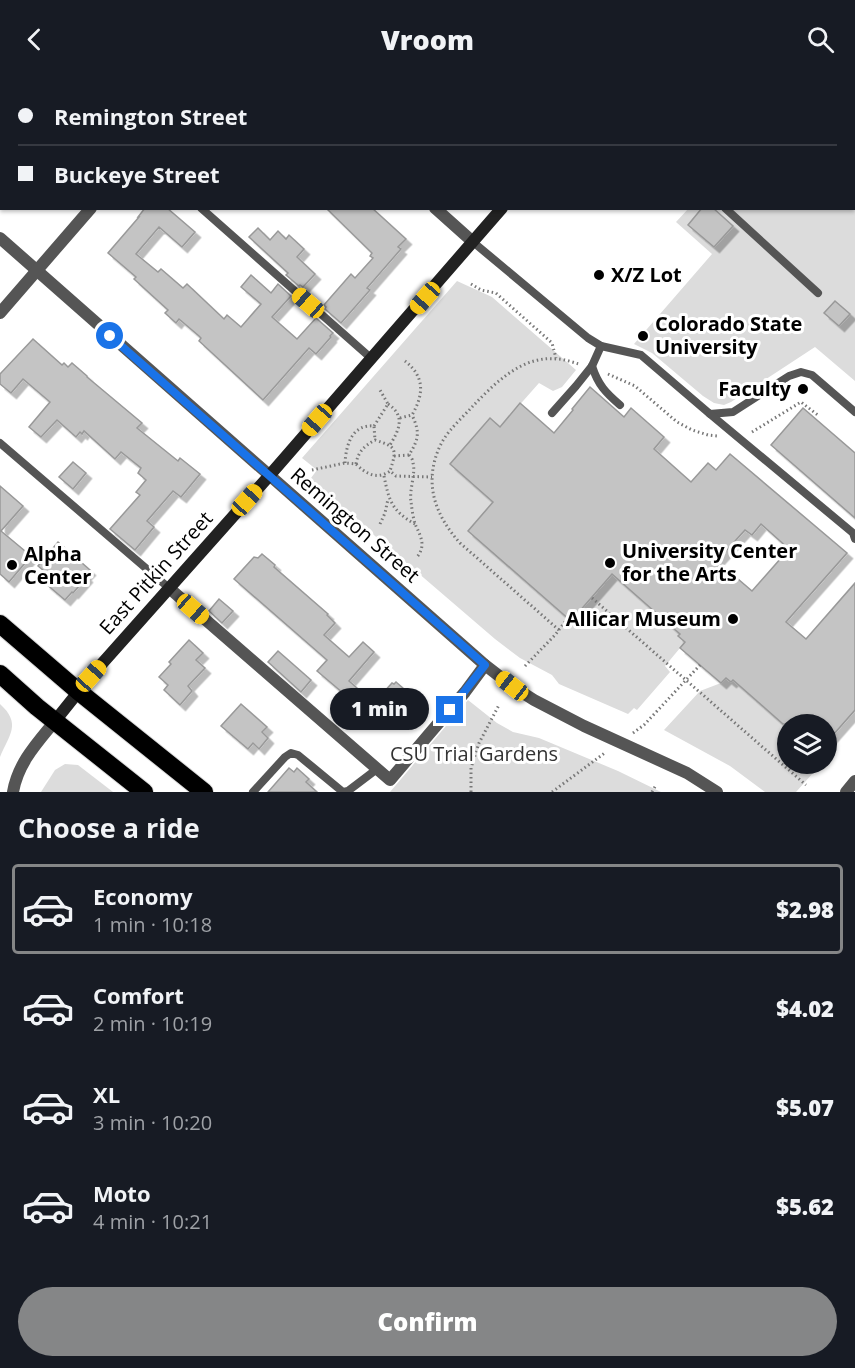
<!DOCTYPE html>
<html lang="en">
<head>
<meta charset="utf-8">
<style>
  :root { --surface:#171b24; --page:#20242c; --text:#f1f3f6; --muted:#9ea1a6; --line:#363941; --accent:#858687 }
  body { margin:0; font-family:"Open Sans",sans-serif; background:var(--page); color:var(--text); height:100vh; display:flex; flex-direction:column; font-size:22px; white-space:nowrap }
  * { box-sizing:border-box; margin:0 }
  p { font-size:20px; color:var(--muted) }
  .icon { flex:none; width:33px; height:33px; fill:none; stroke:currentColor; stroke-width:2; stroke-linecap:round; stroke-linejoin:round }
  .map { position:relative; height:714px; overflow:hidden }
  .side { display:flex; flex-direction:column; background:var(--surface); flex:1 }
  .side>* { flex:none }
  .top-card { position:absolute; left:0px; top:0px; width:855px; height:132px; box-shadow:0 2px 4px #0004; display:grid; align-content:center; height:132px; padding:0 18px; background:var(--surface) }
  .controls { position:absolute; left:777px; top:636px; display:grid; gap:12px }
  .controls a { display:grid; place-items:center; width:60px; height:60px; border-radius:50%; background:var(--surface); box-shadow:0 2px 4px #0004; font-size:30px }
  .end { position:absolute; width:27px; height:27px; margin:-14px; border:8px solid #1a73e8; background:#fff; box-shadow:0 0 0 3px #fff }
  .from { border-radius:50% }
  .bubble { position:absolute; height:42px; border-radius:21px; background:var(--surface); box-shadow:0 2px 4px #0004; font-size:20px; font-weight:800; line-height:42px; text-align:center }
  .car { position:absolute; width:18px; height:36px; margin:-18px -9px; border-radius:8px; box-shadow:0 0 4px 2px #0007; background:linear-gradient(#f5c518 24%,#345 0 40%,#f5c518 0 76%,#345 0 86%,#f5c518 0) }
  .top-card b { display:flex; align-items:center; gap:21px; height:57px; font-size:22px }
  .top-card b+b { border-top:2px solid var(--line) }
  .top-card i { width:15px; height:15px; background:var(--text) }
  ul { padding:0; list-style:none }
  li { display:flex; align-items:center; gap:18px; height:90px; margin:0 12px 9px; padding:0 6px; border:3px solid transparent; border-radius:6px }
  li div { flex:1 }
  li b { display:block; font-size:22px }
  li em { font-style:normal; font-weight:800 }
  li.active { border-color:var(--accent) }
  li>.icon { width:54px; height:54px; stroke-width:1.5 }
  h2 { padding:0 18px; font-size:27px; line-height:72px }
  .cta { display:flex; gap:12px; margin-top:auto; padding:12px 18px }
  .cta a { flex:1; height:69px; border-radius:36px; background:var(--accent); color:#fff; font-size:24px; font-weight:800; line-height:69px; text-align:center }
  header { display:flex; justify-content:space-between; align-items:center; height:78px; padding:0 18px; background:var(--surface); font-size:27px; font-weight:800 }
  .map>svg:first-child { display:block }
  .green { fill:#dcdcdc }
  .building { fill:#c4c4c4; stroke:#999; stroke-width:1.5; fill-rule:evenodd; filter:url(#shadow) }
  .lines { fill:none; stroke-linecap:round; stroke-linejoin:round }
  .highway-casing { stroke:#dbdbdb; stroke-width:20 }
  .path { stroke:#777; stroke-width:3; stroke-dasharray:1.5 3; stroke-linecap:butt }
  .lane { stroke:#555; stroke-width:8 }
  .street { stroke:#555; stroke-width:12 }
  .secondary { stroke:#222; stroke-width:12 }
  .highway { stroke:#000; stroke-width:18 }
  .route { stroke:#1a73e8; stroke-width:8 }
  .poi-dot { fill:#000; stroke:#fff; stroke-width:2 }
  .labels { text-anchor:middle; stroke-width:6; stroke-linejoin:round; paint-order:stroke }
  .poi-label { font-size:20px; font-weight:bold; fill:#000; stroke:#fff; text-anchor:start }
  .street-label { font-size:20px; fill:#000; stroke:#fff }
  .park-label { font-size:20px; fill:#333; stroke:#fff }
</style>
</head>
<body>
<header><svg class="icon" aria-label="back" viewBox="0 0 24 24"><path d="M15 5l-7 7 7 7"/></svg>Vroom<svg class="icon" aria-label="search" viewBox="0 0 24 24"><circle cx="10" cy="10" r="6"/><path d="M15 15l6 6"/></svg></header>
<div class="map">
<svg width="855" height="714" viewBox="0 0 855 714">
  <defs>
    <filter id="shadow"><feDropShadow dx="5.5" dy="5.5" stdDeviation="0" flood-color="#0004"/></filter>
  </defs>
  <rect width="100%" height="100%" fill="#fff"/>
  <g class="green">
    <polygon points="657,0 855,0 855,303 815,269 731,324 724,327 714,325 703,318 652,275 634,266 712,176 676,144 688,131 854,130 854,2 656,1"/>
    <polygon points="457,203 492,219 576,292 562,309 553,313 539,305 500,349 490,340 450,386 493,424 468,453 571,543 614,494 680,556 678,558 685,564 665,588 670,594 637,632 634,630 628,636 559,606 552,597 520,580 495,561 311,403 311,400 317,392 302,380"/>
    <polygon points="726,600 731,604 733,602 787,650 788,686 821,686 796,714 765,714 730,688 664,652 700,613 721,605"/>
    <polygon points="468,622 497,645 513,654 539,660 618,693 661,714 390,714"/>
    <path d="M0,626C22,646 9,657 0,679Z"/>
    <polygon points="65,686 78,687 113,714 41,714 55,692"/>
  </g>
  <g class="building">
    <polygon points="145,130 167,130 195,154 182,169 159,149 136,176 158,194 161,191 183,210 187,206 224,241 227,237 241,249 261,226 241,209 251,197 271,215 278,206 291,218 272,239 297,261 316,240 333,255 330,258 331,259 316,276 309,270 263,322 199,263 201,260 199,258 179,241 176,245 165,235 168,232 134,201 136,199 108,175 139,139 138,139"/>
    <polygon points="326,130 372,130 406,161 398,169 401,171 367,210 370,212 341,245 325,231 326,229 324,227 351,196 355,200 373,180 370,178 372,175"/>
    <polygon points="702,130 713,130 733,148 714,169 688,147"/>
    <polygon points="258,150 270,162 278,153 286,161 289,157 304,171 297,179 315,196 303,209 300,207 299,208 286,197 288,195 249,159"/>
    <polygon points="835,223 850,236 839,248 824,235"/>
    <polygon points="33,261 62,287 64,285 68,289 72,285 87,298 87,299 142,345 137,350 178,383 180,380 200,396 181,419 173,413 147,443 154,449 135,472 110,451 140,417 136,414 146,402 138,395 141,390 121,374 115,381 84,353 82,356 80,354 76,359 57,342 41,359 29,349 50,324 23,301 11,315 0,306 0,296"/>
    <path d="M590,309L624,339L631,330L664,359L654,371L691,404L708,385L716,392L730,376L847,475L786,544L806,561L855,505V632L826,665V646H783L733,602L731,604L726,600L721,605L680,570L685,564L678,558L680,556L612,496L571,543L468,453L493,424L450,386L490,340L500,349L520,325L554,355L573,332L572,331ZM761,446L789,471L752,513L717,483L745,452L752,457Z"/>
    <polygon points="803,330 855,375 855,440 771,367"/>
    <polygon points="73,384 86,395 73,411 59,399"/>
    <polygon points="0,408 23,428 1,453 31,478 9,504 0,496"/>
    <polygon points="58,464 90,492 85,497 87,499 73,515 72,514 65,522 45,505 51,499 38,488"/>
    <polygon points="262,476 275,487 274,489 328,536 327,537 335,545 324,557 349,579 363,564 374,574 349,603 374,625 392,605 394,606 396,604 412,618 395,638 393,636 385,645 372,633 363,643 351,632 356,626 317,593 327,582 234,501 254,479 258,480"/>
    <polygon points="219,521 233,533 222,545 209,533"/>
    <polygon points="189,562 203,575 196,582 205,590 188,608 192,613 180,627 164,612 168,607 159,599 171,586 169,584"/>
    <polygon points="278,573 311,602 301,614 268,584"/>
    <polygon points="241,626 267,649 262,654 268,660 259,671 253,665 248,671 221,648"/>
    <polygon points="289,690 294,694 297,690 309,701 306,704 317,714 268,714"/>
  </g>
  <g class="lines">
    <defs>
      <g id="highway">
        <polyline points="0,546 78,613 204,714"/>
        <polyline points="0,596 37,629 144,714"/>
      </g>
    </defs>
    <use href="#highway" class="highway-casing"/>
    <g class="path">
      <polyline points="471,206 481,212 496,215 552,265 556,280"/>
      <polyline points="608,296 635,308 677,344 692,352 708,357 718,358"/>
      <path d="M388,326C406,338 399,352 390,367"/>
      <path d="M400,340L412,337C424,316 425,299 405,283"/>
      <polyline points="374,348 388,326 380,312"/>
      <polyline points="752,354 801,324 819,338"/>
      <path d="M409,377C411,379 413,382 413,385C416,395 409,412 411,424C412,431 413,441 416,448C421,459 426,468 417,479"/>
      <path d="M394,378L409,377C419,361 420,354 412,337"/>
      <path d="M345,385C346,367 352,346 374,348L375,362"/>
      <path d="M356,386C358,374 364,368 375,362C397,369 397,371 390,393"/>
      <path d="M312,392L345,385L356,386C366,396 377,402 390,393L396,398L432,399"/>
      <path d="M384,398C389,423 392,433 415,446"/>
      <polyline points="380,446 385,435 388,421"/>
      <polyline points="592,520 806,707"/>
      <path d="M559,552L460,465C435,437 423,405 440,368C447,353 461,341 472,329C494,306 522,277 557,281C564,281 572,284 579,286"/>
      <polyline points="525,588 555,557 568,540"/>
      <polyline points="633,655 644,647 700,587"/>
      <polyline points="471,714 471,690 479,665 499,627"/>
      <polyline points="552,714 606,674"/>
      <polyline points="652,714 656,707"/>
    </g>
    <g class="lane">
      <polyline points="51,0 53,2"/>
      <polyline points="410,2 412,0"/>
      <polyline points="201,130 372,281"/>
      <polyline points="725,130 818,215"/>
      <polyline points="473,164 588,260 601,268 641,277 710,336 733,334 789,298 801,294 812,297 855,334"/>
      <path d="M592,288C598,307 606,315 620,327"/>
      <polyline points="552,335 576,308 592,288 601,268"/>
      <polyline points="710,336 853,455 855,461"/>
      <polyline points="0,365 169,510"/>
      <polyline points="253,714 285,679 291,675 298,677 343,714 348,713 377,691"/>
    </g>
    <g class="street">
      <polyline points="286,0 288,2"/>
      <polyline points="205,2 206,0"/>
      <polyline points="435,130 473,164"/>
      <polyline points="0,160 485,587 512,608 534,622 584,648 687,695 717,714"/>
      <polyline points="0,235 91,130"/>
      <polyline points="169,510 390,702 465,614 485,587"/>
      <path d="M13,714C18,685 37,665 55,643"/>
      <polyline points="846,714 855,703"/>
    </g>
    <g class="secondary">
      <polyline points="616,2 617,0"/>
      <polyline points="55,643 91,598 269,398 502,130"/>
    </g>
    <use href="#highway" class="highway"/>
  </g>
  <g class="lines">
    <polyline class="route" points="110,258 485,587 450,632"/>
  </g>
  <g class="poi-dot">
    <circle cx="599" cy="197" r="6"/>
    <circle cx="643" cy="258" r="6"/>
    <circle cx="803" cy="311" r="6"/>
    <circle cx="610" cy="485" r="6"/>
    <circle cx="12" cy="487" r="6"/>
    <circle cx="733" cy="541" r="6"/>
  </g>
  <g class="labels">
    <g class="poi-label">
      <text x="611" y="204">X/Z Lot</text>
      <text x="655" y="253">Colorado State<tspan x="655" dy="23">University</tspan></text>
      <text x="791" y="318" text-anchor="end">Faculty</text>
      <text x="622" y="480">University Center<tspan x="622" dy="23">for the Arts</tspan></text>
      <text x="24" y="483">Alpha<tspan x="24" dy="23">Center</tspan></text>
      <text x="721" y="548" text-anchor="end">Allicar Museum</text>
    </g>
    <g class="street-label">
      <text transform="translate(355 447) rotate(41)" y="7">Remington Street</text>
      <text transform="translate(156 495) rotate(-48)" y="7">East Pitkin Street</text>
    </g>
    <g class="park-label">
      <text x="474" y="683">CSU Trial Gardens</text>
    </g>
  </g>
</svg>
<div class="controls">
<a><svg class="icon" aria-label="layers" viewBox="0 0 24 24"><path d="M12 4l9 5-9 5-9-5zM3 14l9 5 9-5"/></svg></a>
</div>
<i class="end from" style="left:110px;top:258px"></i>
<i class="end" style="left:450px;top:632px"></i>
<div class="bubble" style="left:330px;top:610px;width:99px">1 min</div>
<i class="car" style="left:425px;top:220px;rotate:221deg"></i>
<i class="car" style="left:308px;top:225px;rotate:311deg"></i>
<i class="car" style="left:317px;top:342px;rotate:221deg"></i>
<i class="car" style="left:247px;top:422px;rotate:42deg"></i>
<i class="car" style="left:193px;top:531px;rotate:131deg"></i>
<i class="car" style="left:91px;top:598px;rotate:42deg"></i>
<i class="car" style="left:512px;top:608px;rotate:308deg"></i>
<div class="top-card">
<b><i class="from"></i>Remington Street</b>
<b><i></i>Buckeye Street</b>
</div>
</div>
<section class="side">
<h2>Choose a ride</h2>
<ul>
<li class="active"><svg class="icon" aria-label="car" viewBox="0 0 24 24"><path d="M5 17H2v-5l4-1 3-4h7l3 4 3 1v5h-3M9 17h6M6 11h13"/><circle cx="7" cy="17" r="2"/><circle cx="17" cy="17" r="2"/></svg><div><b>Economy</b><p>1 min · 10:18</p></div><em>$2.98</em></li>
<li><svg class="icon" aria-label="car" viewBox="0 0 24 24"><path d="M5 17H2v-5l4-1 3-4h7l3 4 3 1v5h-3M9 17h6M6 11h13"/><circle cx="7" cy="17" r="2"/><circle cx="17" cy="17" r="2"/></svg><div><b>Comfort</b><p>2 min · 10:19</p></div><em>$4.02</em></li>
<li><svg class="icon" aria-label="car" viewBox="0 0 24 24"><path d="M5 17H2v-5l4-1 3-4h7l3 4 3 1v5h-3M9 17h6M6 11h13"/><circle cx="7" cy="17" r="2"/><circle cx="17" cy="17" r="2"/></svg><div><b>XL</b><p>3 min · 10:20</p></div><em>$5.07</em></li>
<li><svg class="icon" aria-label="car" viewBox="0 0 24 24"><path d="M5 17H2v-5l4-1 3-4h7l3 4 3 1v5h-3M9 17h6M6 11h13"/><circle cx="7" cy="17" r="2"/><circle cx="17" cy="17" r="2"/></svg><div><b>Moto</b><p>4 min · 10:21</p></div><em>$5.62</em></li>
</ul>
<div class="cta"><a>Confirm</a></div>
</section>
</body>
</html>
